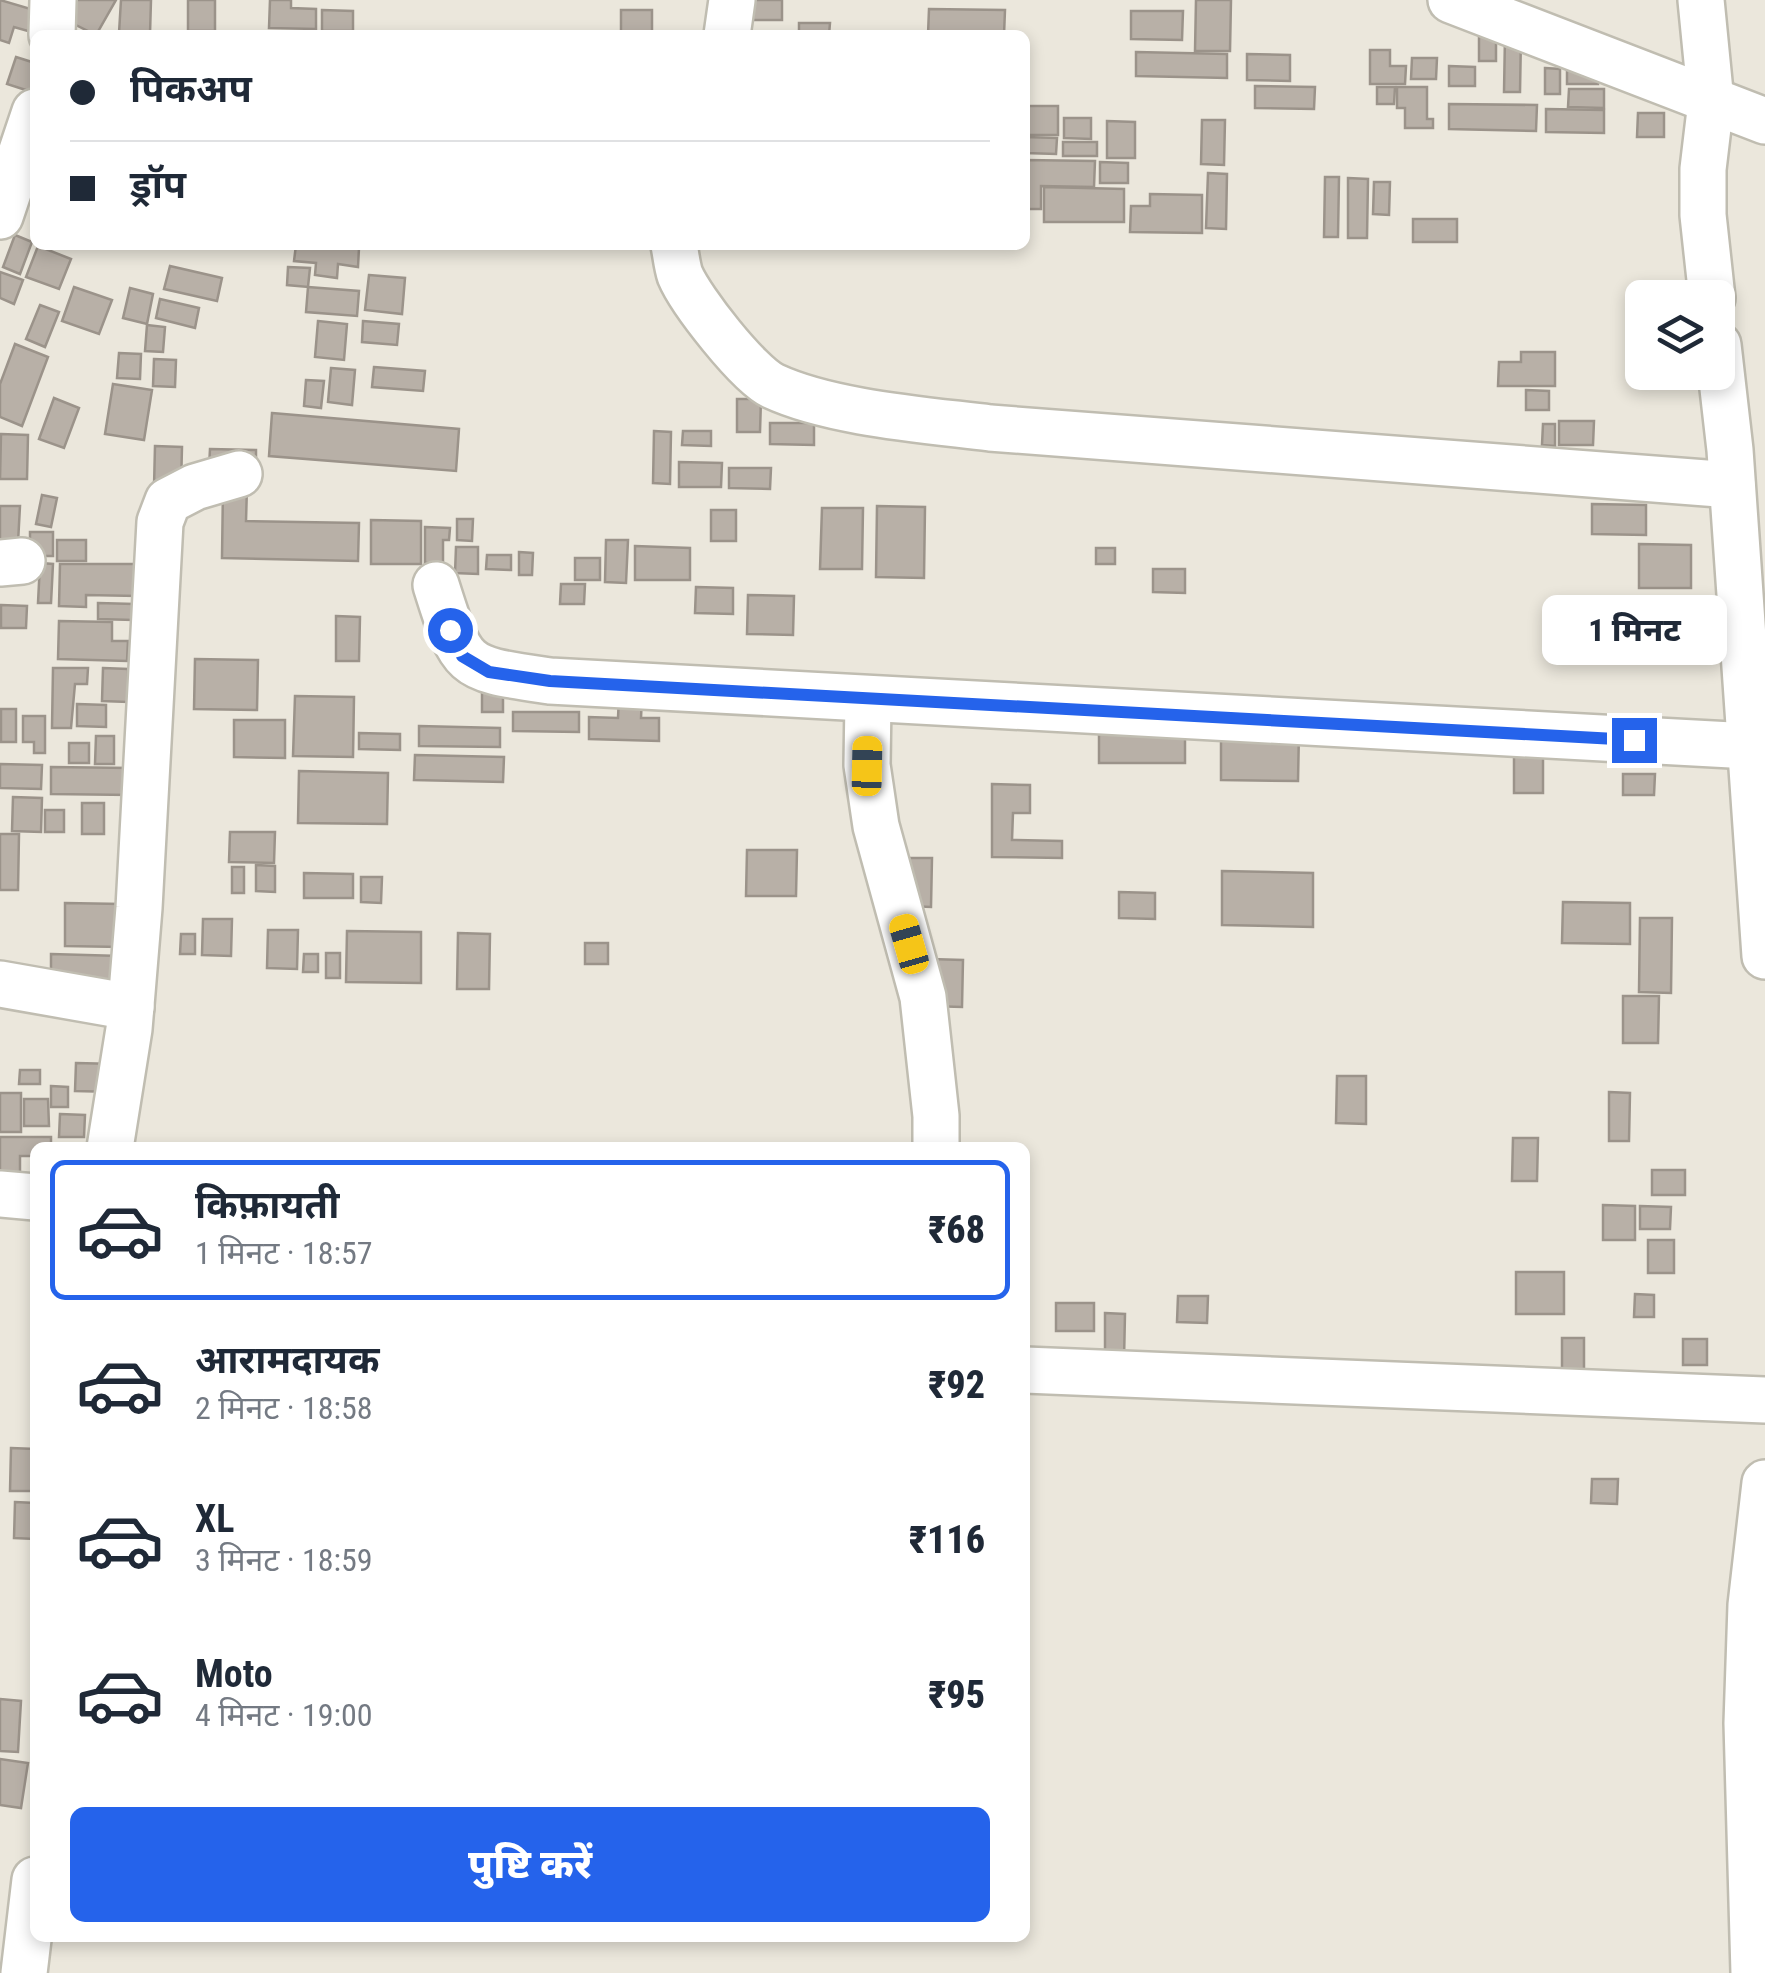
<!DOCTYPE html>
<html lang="hi">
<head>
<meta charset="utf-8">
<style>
  :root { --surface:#fff; --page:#f6f6f7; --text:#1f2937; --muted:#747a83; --line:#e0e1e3; --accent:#2563eb }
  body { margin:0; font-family:"Roboto Condensed","Noto Sans Devanagari",sans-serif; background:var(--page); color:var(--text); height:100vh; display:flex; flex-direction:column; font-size:38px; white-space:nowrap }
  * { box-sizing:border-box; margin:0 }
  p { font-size:32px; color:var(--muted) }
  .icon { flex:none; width:55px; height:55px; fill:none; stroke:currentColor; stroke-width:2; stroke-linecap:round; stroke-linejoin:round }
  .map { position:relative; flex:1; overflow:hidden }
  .drawer { position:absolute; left:30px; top:1142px; width:1000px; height:800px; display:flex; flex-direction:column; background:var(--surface); border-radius:15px; box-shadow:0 5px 15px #0003 }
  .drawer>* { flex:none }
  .top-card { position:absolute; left:30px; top:30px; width:1000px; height:220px; border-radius:15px; box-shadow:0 5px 15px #0003; display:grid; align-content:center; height:220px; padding:0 40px; background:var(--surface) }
  .buttons { position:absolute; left:1625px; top:280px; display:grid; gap:20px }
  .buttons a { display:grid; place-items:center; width:110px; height:110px; border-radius:15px; background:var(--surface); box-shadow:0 5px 15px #0003; font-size:50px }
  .end { position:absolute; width:45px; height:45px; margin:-22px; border:12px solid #2563eb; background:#fff; box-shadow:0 0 0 5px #fff }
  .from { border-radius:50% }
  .bubble { position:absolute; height:70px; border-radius:15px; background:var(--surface); box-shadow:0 5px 15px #0003; font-size:32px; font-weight:800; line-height:70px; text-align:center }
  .car { position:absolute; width:30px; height:60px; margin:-30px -15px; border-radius:12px; box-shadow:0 0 8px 2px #0007; background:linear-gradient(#f5c518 24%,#345 0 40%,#f5c518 0 76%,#345 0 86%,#f5c518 0) }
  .top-card b { display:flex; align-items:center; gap:35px; height:95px; font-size:38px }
  .top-card b+b { border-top:2px solid var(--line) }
  .top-card i { width:25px; height:25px; background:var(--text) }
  ul { padding:18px 0 0; list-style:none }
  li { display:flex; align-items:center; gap:30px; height:140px; margin:0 20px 15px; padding:0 20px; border:5px solid transparent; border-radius:15px }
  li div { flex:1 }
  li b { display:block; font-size:38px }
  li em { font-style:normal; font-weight:800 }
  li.active { border-color:var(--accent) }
  li>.icon { width:90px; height:90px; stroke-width:1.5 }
  .button { display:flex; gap:20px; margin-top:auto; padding:20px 40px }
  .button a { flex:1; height:115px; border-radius:15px; background:var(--accent); color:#fff; font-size:40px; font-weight:800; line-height:115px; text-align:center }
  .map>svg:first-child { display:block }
  .building { fill:#b8b0a7; stroke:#9b938a; stroke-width:2.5 }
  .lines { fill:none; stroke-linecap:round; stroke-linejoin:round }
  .minor-casing { stroke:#c0bdb1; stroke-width:50 }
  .minor { stroke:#fff; stroke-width:45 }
  .route { stroke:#2563eb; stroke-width:12 }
</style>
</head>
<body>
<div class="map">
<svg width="1765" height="1973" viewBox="0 0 1765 1973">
  <rect width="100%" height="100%" fill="#ebe7dc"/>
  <g class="building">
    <polygon points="0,0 51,15 42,35 14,27 9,43 0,40"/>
    <polygon points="69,0 116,0 96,35 60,17"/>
    <polygon points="121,0 151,0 150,34 119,33"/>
    <rect x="188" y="0" width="27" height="31"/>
    <polygon points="270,0 291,0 291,8 316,9 316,29 269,28"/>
    <polygon points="752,0 782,0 782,20 751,20"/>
    <polygon points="1196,0 1231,0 1230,51 1195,51"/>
    <polygon points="929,9 1005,10 1004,35 928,35"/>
    <polygon points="322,10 353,11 353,31 322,31"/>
    <rect x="621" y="10" width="31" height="25"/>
    <polygon points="1131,11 1183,11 1182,40 1131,39"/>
    <polygon points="799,23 830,23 829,35 799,35"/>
    <rect x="1479" y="30" width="17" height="31"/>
    <polygon points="1505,36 1521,36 1520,92 1504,92"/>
    <polygon points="1370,50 1390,50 1390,66 1406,66 1405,84 1370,84"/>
    <polygon points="1136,52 1227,54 1227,78 1136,76"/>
    <polygon points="1247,54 1290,55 1290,81 1247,80"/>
    <polygon points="16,57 35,63 32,92 7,84"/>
    <polygon points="1412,58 1437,58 1436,79 1411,79"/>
    <polygon points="1449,66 1475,67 1475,86 1449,86"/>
    <polygon points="1545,68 1560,69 1560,94 1545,94"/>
    <polygon points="1567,68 1599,68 1598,84 1567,84"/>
    <polygon points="1255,86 1315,87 1314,109 1255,108"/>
    <polygon points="1377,87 1395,87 1394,104 1377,104"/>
    <polygon points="1397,87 1427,87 1427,119 1433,119 1433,128 1405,128 1405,108 1397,108"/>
    <polygon points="1569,89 1604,89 1604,108 1568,107"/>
    <polygon points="1449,104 1537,105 1536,131 1449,129"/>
    <rect x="1025" y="106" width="33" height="29"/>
    <polygon points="1546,109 1604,110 1604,133 1546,132"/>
    <polygon points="1638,113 1664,113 1664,137 1637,137"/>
    <polygon points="1064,118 1091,118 1091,139 1064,138"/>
    <polygon points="1202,120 1225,120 1224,165 1201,164"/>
    <polygon points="1107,121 1135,122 1135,158 1107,158"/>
    <polygon points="1025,137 1057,138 1056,154 1025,153"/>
    <rect x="1063" y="142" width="34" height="14"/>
    <polygon points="1025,160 1095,161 1094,187 1041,186 1041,209 1025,209"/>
    <polygon points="1100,162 1128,163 1128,183 1100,183"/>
    <polygon points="1208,173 1227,174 1226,229 1206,228"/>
    <polygon points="1325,177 1339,177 1338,237 1324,237"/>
    <polygon points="1348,178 1368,179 1367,238 1348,238"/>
    <polygon points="1374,182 1390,182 1389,215 1373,214"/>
    <polygon points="1044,187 1124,189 1124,222 1044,222"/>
    <polygon points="1150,194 1202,195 1202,233 1130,232 1131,206 1150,206"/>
    <rect x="1413" y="219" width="44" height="23"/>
    <polygon points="15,235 32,242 20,274 3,267"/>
    <polygon points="296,245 359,248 358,267 338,264 337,278 315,275 316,263 294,261"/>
    <polygon points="38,246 71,259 59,289 26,277"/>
    <polygon points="170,266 222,278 217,301 164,289"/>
    <polygon points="288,267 310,268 308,287 287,285"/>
    <polygon points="0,272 23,280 14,304 0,298"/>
    <polygon points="369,275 405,278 402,314 365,310"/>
    <polygon points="74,287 112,300 99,334 62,321"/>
    <polygon points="308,287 359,291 357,316 306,312"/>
    <polygon points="130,288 153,294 147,324 123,318"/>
    <polygon points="160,299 199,308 195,328 156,318"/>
    <polygon points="40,305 59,312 45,347 26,339"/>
    <polygon points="318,321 347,324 344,360 315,357"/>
    <polygon points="363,321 399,324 397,345 362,342"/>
    <polygon points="147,325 165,327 163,352 145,351"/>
    <polygon points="15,344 48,357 22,426 0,417 0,384"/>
    <polygon points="1521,352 1555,352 1555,386 1498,386 1499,362 1521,362"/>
    <polygon points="119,353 141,354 140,379 117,378"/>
    <polygon points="154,359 176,360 175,387 153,386"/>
    <polygon points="374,367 425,371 423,391 372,387"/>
    <polygon points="331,368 355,370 352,405 328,402"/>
    <polygon points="306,380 324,381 321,408 304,406"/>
    <polygon points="113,384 152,390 144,440 105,434"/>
    <polygon points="1526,390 1549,391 1549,410 1526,410"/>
    <polygon points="54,398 79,408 64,448 39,439"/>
    <polygon points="737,399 761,399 760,432 737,432"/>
    <polygon points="272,413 459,429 456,471 269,456"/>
    <polygon points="1559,421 1594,421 1593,445 1559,445"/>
    <polygon points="770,423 814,423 814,445 770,444"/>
    <polygon points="1543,424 1555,424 1555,446 1542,445"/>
    <polygon points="654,431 671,432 670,484 653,483"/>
    <polygon points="683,431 711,431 711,446 682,445"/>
    <polygon points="1,434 28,435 27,479 0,479"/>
    <polygon points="155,446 182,447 181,487 154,487"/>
    <polygon points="210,449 256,450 256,468 209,468"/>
    <polygon points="679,462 722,463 721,487 679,487"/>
    <polygon points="729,468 771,468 770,489 729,488"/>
    <polygon points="223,487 247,487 246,521 359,523 358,561 222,558"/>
    <polygon points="42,495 57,498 51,527 36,524"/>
    <polygon points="1592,504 1646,505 1646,535 1592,534"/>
    <polygon points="0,506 20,506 18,543 0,543"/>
    <polygon points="877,506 925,507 924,578 876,577"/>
    <polygon points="822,508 863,508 862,569 820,569"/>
    <rect x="711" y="510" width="25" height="31"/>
    <polygon points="457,519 473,519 472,541 457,540"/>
    <polygon points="371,520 421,521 421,564 371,564"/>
    <polygon points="425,527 450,528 449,540 443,540 443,563 425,563"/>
    <rect x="30" y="532" width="23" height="24"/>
    <rect x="57" y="540" width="29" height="21"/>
    <polygon points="606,540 628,540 626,583 605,582"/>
    <polygon points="1639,544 1691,545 1691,588 1639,588"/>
    <polygon points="635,546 690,548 690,580 635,580"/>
    <polygon points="456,547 478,547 478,574 455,573"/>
    <rect x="1096" y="548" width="19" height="16"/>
    <polygon points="519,552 533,553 532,575 519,575"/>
    <polygon points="487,555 511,555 511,570 486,569"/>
    <rect x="575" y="558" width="25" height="22"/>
    <polygon points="40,563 53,564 51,603 38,603"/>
    <polygon points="60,564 137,564 137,596 86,595 86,607 59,606"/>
    <polygon points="1153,569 1185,569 1185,593 1153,592"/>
    <polygon points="561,584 585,584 584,604 560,604"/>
    <polygon points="696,587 733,588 733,614 695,613"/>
    <polygon points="748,595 794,596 793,635 747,634"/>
    <polygon points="98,603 134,604 133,620 98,619"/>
    <polygon points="1,605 27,606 26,628 1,628"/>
    <polygon points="336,616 360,617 359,661 336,661"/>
    <polygon points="59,621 112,622 112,641 128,641 127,661 58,659"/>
    <polygon points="195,659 258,660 257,710 194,709"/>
    <polygon points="53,668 88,668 87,684 75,684 71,728 52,728"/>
    <polygon points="103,668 128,669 128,702 102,701"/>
    <rect x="482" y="678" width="21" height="34"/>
    <polygon points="295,696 354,697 353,757 293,756"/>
    <polygon points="619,696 642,697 641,718 659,718 659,741 589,739 589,717 618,718"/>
    <polygon points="77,704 106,705 106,727 77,726"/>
    <rect x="1" y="709" width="15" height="33"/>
    <polygon points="513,712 579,712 579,732 513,731"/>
    <polygon points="23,716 45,716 45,753 34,753 34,742 23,742"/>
    <polygon points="234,720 285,720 285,758 234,757"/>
    <polygon points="419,726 500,728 500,747 419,746"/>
    <polygon points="1099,728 1185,729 1185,763 1099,763"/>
    <polygon points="1221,730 1299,731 1298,781 1221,780"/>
    <polygon points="359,733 400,734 400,750 359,749"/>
    <polygon points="96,736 114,736 114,764 95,764"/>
    <rect x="69" y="743" width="20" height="20"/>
    <polygon points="1514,743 1543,744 1543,793 1514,793"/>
    <polygon points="415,755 504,757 503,782 414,780"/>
    <polygon points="0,764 42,765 41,789 0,788"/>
    <polygon points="51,767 132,768 131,795 51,794"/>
    <polygon points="299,771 388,773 387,824 298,823"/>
    <polygon points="1623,774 1655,774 1654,795 1623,795"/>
    <polygon points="992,784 1030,785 1030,813 1013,813 1012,840 1062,841 1062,858 992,857"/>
    <polygon points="13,797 42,798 41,832 12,831"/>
    <rect x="82" y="803" width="22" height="31"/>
    <rect x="45" y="810" width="19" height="22"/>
    <polygon points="230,832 275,832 274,863 229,862"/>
    <polygon points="0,834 19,834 18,890 0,890"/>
    <polygon points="747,850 797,850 796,896 746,896"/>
    <polygon points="908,858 932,858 931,907 907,906"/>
    <polygon points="256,865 275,866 275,892 256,891"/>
    <rect x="232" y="867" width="12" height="26"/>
    <polygon points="1222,871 1313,873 1313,927 1222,925"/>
    <polygon points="304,873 353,874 353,898 304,898"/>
    <polygon points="361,877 382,877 381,903 361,902"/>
    <polygon points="1119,892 1155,893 1155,919 1119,918"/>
    <polygon points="1563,902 1630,903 1630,944 1562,943"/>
    <polygon points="65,903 122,904 121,947 65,946"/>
    <polygon points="1640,918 1672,918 1671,993 1639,992"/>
    <polygon points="203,919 232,919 231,956 202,955"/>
    <polygon points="268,930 298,930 297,969 267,968"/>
    <polygon points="347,931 421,932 421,983 346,982"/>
    <polygon points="458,933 490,934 489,989 457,989"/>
    <polygon points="181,934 195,934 195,954 180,954"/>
    <rect x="585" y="943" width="23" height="21"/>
    <rect x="326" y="953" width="14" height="25"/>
    <polygon points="51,954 120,956 119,984 51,983"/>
    <polygon points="304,954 318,954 318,972 303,972"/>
    <polygon points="930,959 963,960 962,1007 929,1006"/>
    <polygon points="1623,996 1659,996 1658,1043 1623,1043"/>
    <polygon points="76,1063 116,1064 115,1092 75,1091"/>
    <polygon points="20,1070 40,1070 40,1084 19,1084"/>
    <polygon points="1337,1076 1366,1076 1366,1124 1336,1123"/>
    <polygon points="51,1086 68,1087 68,1107 51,1107"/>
    <polygon points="1609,1092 1630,1093 1629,1141 1609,1141"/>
    <rect x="0" y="1093" width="21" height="39"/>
    <polygon points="24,1099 48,1099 49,1126 24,1126"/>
    <polygon points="60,1114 85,1115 84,1137 59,1137"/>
    <polygon points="0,1137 51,1137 51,1148 35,1148 35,1156 20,1156 20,1187 0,1187"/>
    <polygon points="1513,1138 1538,1138 1537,1181 1512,1181"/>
    <rect x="1652" y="1170" width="33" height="25"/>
    <polygon points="1603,1205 1635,1206 1635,1240 1603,1240"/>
    <polygon points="1640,1206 1671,1207 1670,1229 1640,1229"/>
    <rect x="1648" y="1240" width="26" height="33"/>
    <rect x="1516" y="1272" width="48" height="42"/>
    <polygon points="1635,1294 1654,1295 1654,1317 1634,1317"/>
    <polygon points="1178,1296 1208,1296 1207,1323 1177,1322"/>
    <rect x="1056" y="1303" width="38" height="28"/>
    <polygon points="1105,1313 1125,1314 1124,1360 1105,1359"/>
    <rect x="1562" y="1338" width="22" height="45"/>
    <rect x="1683" y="1339" width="24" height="26"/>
    <polygon points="11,1448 35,1449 35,1491 10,1491"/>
    <polygon points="1592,1479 1618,1479 1617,1504 1591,1503"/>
    <polygon points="15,1502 35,1503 35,1539 14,1538"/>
    <polygon points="0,1699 21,1701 18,1752 0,1751"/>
    <polygon points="0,1759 28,1763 21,1808 0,1805"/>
  </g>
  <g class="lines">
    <defs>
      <g id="minor">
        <polyline points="1451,0 1765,121"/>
        <polyline points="1701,0 1711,102 1703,169 1703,215 1712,298"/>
        <polyline points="52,35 53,0"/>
        <polyline points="727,35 732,0"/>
        <polyline points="0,216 35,112"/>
        <path d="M674,245C676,255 677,266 680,275C691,301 748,374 773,386C831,413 926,420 990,428L1732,485"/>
        <polyline points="1718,345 1730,450 1765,956"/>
        <polyline points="0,563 22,561"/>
        <path d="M436,585C463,671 462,668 550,681L1750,746"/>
        <polyline points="868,701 867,765 876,826 923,997 936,1116 936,1148"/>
        <polyline points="0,984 131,1007"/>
        <polyline points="110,1148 129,1029 139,908 160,522 168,501 195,487 239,474"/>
        <polyline points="0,1194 35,1197"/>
        <polyline points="1025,1370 1765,1400"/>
        <polyline points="24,1973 35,1880"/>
        <polyline points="1754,1973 1747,1723 1751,1605 1765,1483"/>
      </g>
    </defs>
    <use href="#minor" class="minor-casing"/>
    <use href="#minor" class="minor"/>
  </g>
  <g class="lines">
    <polyline class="route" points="450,630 462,656 489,672 550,681 1634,740"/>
  </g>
</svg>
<div class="buttons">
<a><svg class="icon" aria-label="layers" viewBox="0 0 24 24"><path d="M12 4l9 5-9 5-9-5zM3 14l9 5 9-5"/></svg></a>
</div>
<i class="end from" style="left:450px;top:630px"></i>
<i class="end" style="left:1634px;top:740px"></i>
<div class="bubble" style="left:1542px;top:595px;width:185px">1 मिनट</div>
<i class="car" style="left:867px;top:766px;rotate:1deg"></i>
<i class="car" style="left:909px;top:944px;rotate:344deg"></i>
<div class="top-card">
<b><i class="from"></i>पिकअप</b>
<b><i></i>ड्रॉप</b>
</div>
<section class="drawer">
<ul>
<li class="active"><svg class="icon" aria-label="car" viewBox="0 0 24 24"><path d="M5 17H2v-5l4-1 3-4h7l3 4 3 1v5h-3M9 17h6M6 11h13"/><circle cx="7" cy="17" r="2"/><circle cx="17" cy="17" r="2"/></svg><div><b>किफ़ायती</b><p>1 मिनट · 18:57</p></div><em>₹68</em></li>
<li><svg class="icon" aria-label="car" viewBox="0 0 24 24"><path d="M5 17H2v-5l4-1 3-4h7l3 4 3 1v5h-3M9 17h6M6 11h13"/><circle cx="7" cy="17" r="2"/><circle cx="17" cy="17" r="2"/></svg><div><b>आरामदायक</b><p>2 मिनट · 18:58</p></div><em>₹92</em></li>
<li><svg class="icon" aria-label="car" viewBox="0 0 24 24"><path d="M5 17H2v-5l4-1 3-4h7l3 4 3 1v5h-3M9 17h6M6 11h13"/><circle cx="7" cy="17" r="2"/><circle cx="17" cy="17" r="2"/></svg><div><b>XL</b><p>3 मिनट · 18:59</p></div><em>₹116</em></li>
<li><svg class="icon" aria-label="car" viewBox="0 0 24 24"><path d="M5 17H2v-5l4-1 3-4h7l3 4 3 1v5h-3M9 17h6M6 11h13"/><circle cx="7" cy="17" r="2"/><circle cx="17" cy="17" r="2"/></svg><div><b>Moto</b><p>4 मिनट · 19:00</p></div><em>₹95</em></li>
</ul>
<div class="button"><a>पुष्टि करें</a></div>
</section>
</div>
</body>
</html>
